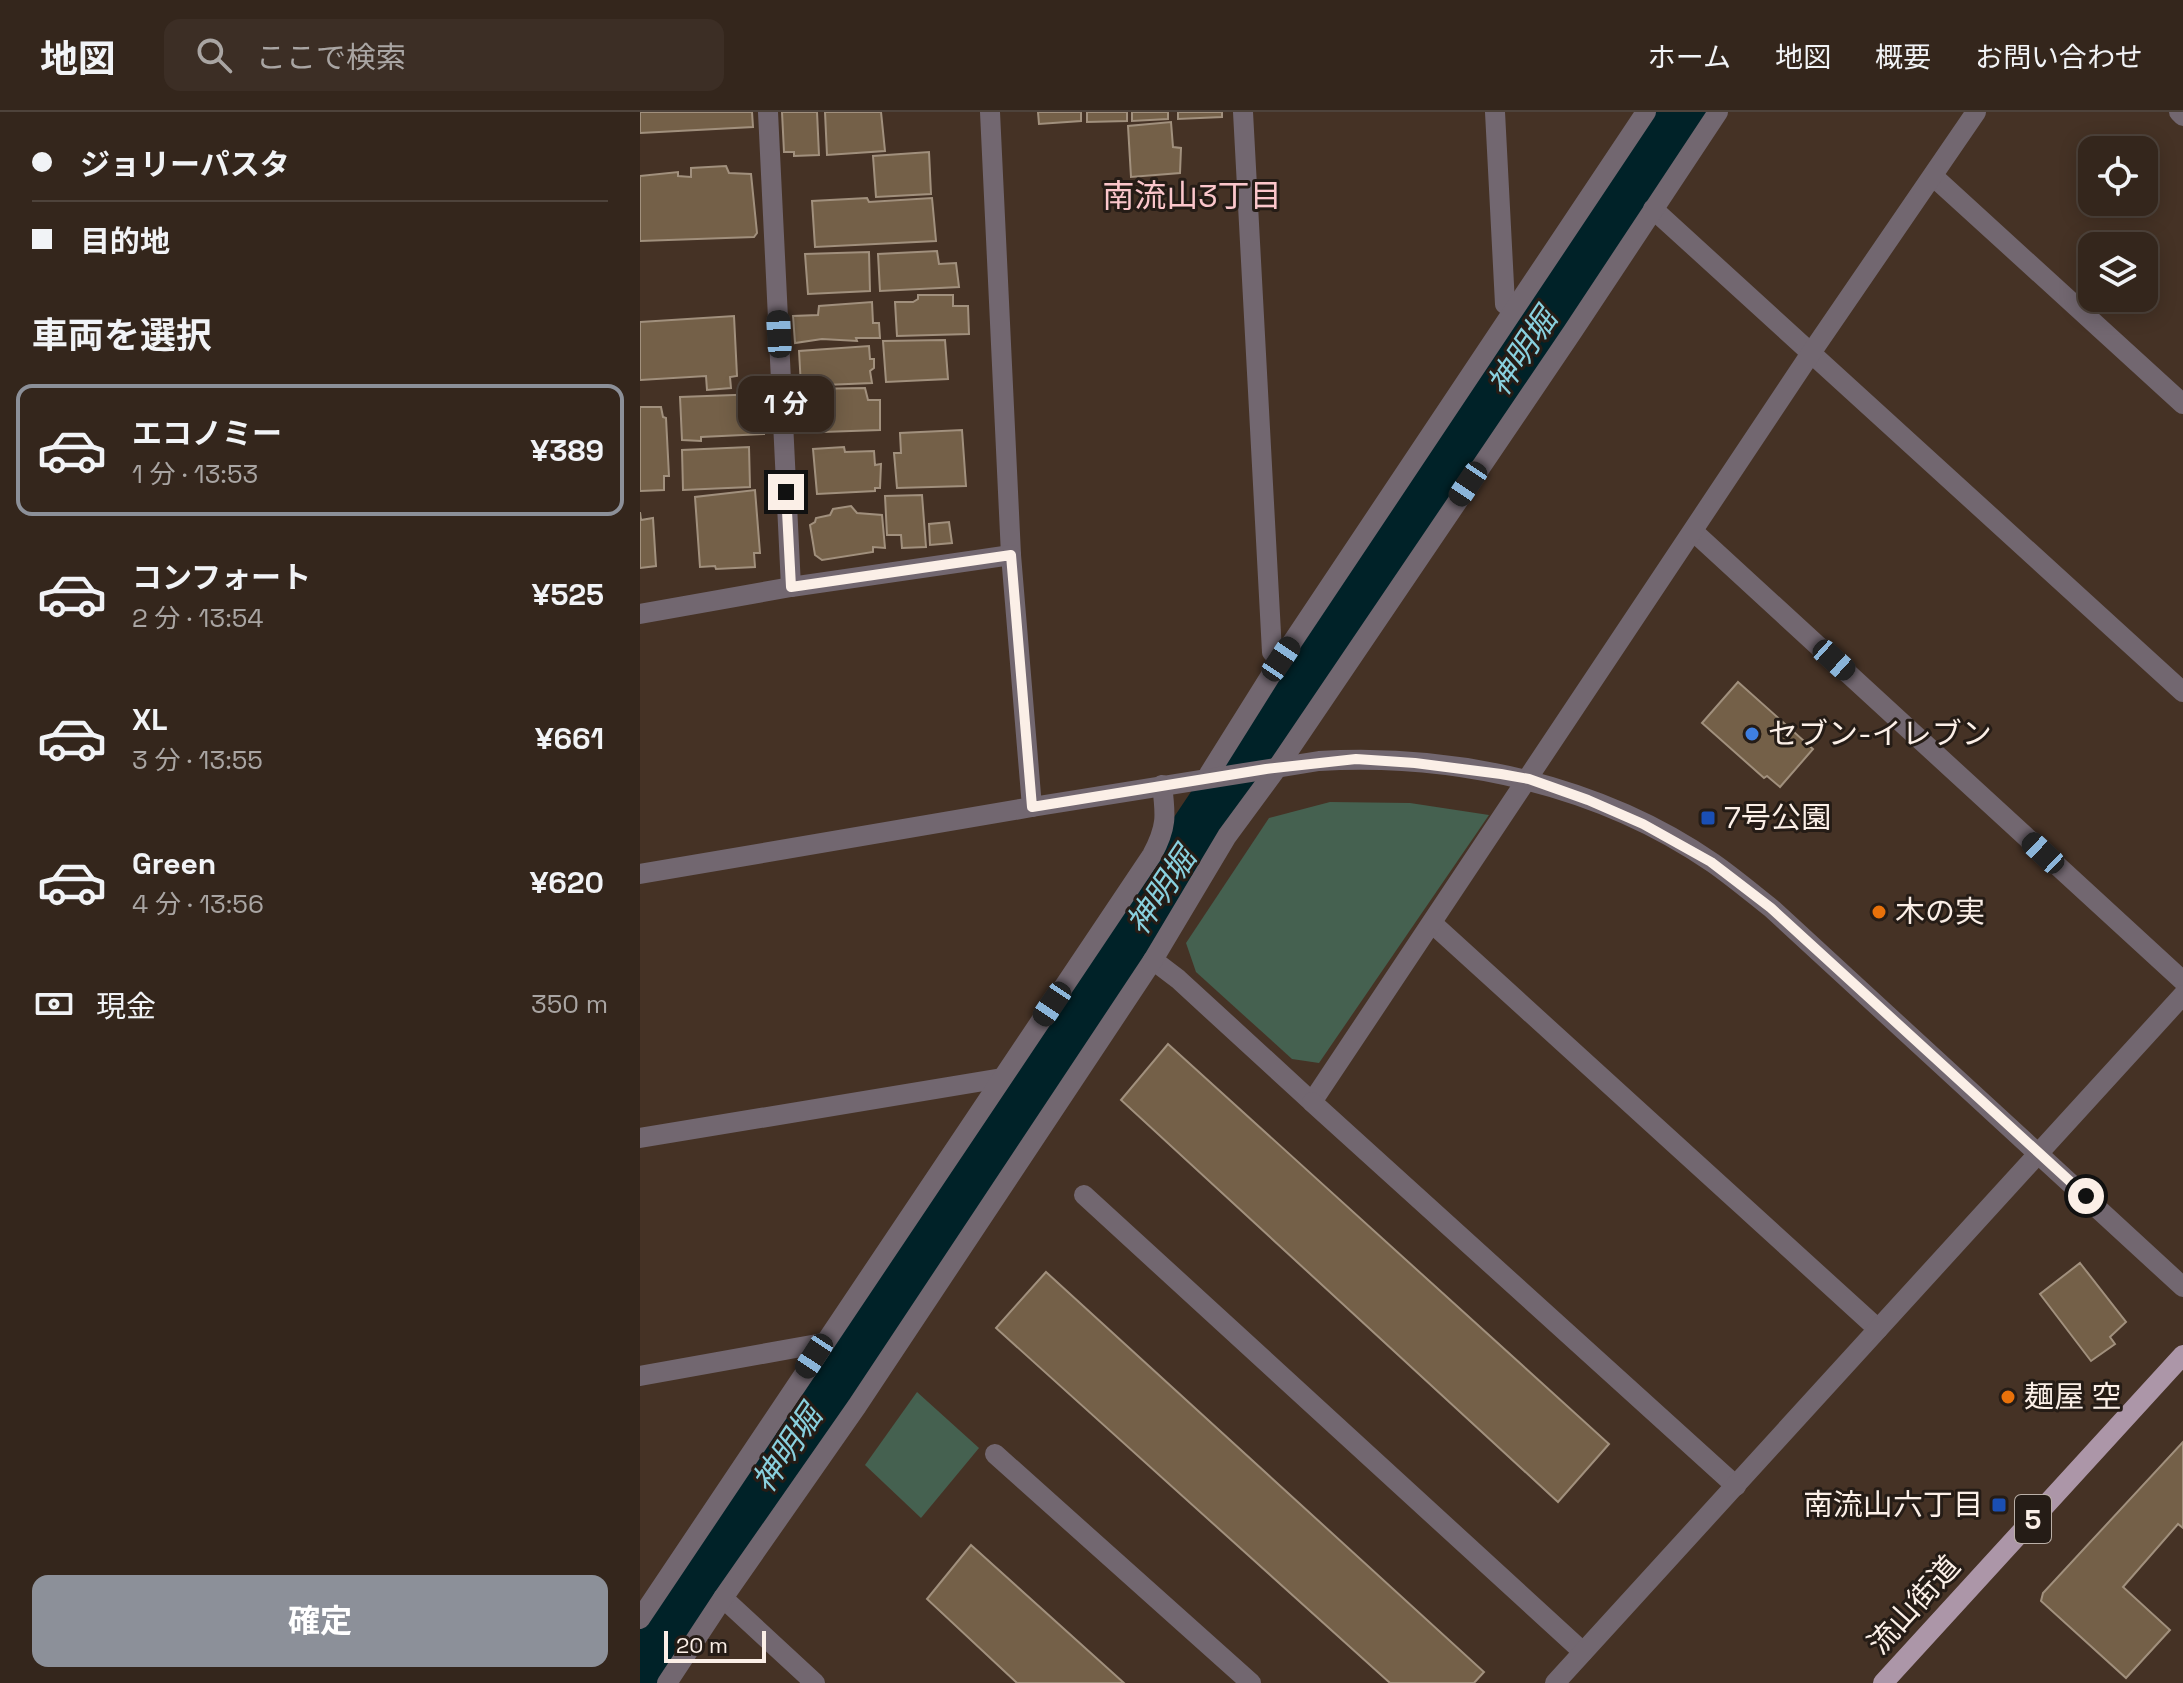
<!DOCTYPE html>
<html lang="ja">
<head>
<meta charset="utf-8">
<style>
  :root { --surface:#34261c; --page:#3c2e25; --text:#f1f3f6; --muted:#a9a5a3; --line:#4e433b; --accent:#8c9099 }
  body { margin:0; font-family:"Space Grotesk","Noto Sans JP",sans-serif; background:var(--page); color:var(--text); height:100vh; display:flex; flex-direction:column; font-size:30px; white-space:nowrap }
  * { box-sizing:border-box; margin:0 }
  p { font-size:26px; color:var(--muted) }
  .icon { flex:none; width:44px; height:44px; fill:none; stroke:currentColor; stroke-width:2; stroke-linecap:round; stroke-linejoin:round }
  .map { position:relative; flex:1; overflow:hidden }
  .sheet { display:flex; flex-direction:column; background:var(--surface); width:640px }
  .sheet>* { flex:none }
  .top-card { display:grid; align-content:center; height:176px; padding:0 32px; background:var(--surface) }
  .buttons { position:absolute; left:1438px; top:24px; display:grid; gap:16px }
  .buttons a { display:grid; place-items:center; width:80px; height:80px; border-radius:16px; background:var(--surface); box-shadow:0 4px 20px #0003,0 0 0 2px var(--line); font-size:40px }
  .scale { position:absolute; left:24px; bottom:20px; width:102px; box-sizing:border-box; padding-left:8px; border:4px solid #fbefe7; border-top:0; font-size:22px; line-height:28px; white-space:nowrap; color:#fbefe7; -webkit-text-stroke:6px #251c16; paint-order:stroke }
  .end { position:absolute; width:36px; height:36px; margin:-18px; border:10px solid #fbefe7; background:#111; box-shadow:0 0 0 4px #111 }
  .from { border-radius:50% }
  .bubble { position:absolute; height:56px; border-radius:16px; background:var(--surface); box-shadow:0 4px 20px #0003,0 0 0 2px var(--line); font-size:26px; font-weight:700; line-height:56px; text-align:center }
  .car { position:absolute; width:24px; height:48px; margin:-24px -12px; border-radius:10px; box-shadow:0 0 6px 2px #0007; background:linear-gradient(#222 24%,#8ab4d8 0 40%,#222 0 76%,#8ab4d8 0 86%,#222 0) }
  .top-card b { display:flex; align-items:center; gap:28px; height:76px; font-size:30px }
  .top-card b+b { border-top:2px solid var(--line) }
  .top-card i { width:20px; height:20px; background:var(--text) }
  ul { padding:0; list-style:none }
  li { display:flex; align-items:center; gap:24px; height:132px; margin:0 16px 12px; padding:0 16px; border:4px solid transparent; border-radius:16px }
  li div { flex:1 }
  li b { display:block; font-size:30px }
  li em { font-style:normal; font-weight:700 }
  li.selected { border-color:var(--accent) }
  li>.icon { width:72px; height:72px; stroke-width:1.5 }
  h2 { padding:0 32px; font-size:36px; line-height:96px }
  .pay { display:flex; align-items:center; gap:20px; height:88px; padding:0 32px; font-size:30px }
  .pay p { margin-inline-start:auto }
  .button { display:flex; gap:16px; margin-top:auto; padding:16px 32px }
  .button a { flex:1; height:92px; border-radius:16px; background:var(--accent); color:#fff; font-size:32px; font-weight:700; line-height:92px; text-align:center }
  header { display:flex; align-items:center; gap:48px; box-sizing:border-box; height:112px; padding:0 40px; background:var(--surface); border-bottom:2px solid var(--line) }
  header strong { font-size:38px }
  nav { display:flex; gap:44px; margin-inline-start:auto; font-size:28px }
  .search { width:560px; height:72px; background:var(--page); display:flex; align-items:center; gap:20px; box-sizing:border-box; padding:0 28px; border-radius:16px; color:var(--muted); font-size:30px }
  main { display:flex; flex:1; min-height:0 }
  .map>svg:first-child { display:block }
  .green { fill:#456150 }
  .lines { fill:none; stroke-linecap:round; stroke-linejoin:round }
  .river { stroke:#002228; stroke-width:60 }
  .building { fill:#746048; stroke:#a1907d; stroke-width:2 }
  .minor { stroke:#726770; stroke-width:20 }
  .major { stroke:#ac96a8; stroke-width:20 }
  .route { stroke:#fbefe7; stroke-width:10 }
  .shop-dot { fill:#3f7fe0; stroke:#251c16; stroke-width:3 }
  .transit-dot { fill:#1a4fb4; stroke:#251c16; stroke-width:3 }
  .food-dot { fill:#e8710a; stroke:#251c16; stroke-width:3 }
  .labels { text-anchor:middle; stroke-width:6; stroke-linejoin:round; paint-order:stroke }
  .shield { fill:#251c16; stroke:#bbb0a8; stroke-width:2 }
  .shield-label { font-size:28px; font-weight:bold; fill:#fbefe7 }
  .poi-label { font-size:30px; fill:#fbefe7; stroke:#251c16; text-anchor:start }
  .street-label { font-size:30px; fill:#fbefe7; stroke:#251c16 }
  .neighbourhood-label { font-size:32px; fill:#fbc6cb; stroke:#251c16 }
  .water-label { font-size:32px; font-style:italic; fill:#89d0de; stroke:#251c16 }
</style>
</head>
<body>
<header>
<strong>地図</strong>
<div class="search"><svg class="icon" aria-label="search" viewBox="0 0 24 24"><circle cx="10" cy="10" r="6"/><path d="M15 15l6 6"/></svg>ここで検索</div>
<nav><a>ホーム</a><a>地図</a><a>概要</a><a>お問い合わせ</a></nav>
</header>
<main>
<section class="sheet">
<div class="top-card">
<b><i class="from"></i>ジョリーパスタ</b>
<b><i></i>目的地</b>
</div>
<h2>車両を選択</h2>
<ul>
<li class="selected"><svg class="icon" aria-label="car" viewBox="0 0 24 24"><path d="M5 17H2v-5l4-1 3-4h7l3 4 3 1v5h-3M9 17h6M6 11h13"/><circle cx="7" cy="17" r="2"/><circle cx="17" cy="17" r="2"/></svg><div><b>エコノミー</b><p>1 分 · 13:53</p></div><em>¥389</em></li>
<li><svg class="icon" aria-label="car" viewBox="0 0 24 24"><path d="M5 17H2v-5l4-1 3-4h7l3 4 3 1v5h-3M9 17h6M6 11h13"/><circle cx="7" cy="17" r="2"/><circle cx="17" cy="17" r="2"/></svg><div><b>コンフォート</b><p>2 分 · 13:54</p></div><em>¥525</em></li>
<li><svg class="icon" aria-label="car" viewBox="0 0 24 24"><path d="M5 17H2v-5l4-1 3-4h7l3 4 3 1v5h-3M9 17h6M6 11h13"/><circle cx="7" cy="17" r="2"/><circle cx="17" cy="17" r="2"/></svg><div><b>XL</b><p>3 分 · 13:55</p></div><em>¥661</em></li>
<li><svg class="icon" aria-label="car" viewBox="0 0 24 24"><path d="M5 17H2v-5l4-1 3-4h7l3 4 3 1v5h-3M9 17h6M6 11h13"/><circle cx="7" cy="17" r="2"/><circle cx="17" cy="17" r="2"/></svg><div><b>Green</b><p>4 分 · 13:56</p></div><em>¥620</em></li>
</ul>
<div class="pay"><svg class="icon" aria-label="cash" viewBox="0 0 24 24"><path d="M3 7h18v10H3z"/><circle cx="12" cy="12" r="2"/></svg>現金<p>350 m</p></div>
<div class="button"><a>確定</a></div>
</section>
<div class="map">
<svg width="1543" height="1571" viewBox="0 0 1543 1571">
  <rect width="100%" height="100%" fill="#453225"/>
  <g class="green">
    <polygon points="690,690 770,691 849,703 679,951 652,947 556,860 546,831 629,706"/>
    <polygon points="277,1280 339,1336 281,1406 225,1353"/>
  </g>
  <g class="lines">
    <polyline class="river" points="0,1557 1042,0"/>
  </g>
  <g class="building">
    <polygon points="0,0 112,0 113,15 0,21"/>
    <polygon points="142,0 177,0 179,43 154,44 154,40 144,40"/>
    <polygon points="185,0 241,0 245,39 187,43"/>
    <polygon points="398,0 441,0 441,9 399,12"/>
    <polygon points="447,0 487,0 487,9 447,10"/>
    <polygon points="492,0 528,0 528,7 492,9"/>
    <polygon points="538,0 582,0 582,5 538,7"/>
    <polygon points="531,10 533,35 541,36 540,61 491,65 488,14"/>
    <polygon points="289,40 291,82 236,85 233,44"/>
    <polygon points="86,54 89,61 111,62 117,121 114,125 0,129 0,64 38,60 38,64 51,65 51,56"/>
    <polygon points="227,86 229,90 292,86 296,129 175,135 172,89"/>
    <polygon points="297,139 299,152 316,151 319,175 240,179 238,142"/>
    <polygon points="229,140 230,179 168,182 165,142"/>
    <polygon points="278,183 313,183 313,194 328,194 329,222 257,224 255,190 273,190 278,187"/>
    <polygon points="232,190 233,211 239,211 240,226 216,226 217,229 182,227 155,231 153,204 178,203 179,194"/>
    <polygon points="94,204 97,264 90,265 91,276 67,278 66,264 0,268 0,210"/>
    <polygon points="305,228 308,267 246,270 243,229"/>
    <polygon points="229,234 230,247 234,247 234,256 230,259 232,271 161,274 159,239"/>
    <polygon points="225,276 228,288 240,288 240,318 183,320 182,311 170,312 167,277"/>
    <polygon points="121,282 124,322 61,325 61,329 42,328 40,285"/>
    <polygon points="0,295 21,295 23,305 26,306 29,364 24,364 24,378 0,379"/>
    <polygon points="322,318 326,374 257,376 254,341 261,341 260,321"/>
    <polygon points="109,335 110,375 43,378 42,338"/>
    <polygon points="204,335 205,340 234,339 235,353 241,352 240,376 235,376 235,379 177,382 173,337"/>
    <polygon points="115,378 120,441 114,441 115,455 76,457 75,454 60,455 55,385"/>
    <polygon points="282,383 286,435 262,436 261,423 247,423 245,384"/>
    <polygon points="211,394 217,401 242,403 245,436 233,435 233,440 182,448 175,443 170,413 175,410 176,406 190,403 193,397"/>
    <polygon points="0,400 1,408 13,406 16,454 0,456"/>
    <polygon points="309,410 312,431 290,433 289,412"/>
    <polygon points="1098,570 1173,637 1140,675 1127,664 1124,666 1062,611"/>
    <polygon points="528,932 969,1332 918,1390 481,988"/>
    <polygon points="1440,1151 1486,1210 1470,1225 1475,1232 1451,1249 1400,1182"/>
    <polygon points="406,1160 844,1560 834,1571 750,1571 356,1216"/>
    <polygon points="1543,1330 1543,1416 1538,1412 1483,1475 1530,1518 1486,1566 1401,1489 1403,1481"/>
    <polygon points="331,1433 484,1571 377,1571 287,1487"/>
  </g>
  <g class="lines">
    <g class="minor">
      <polyline points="128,0 151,475"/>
      <polyline points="350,0 371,443 392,695"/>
      <polyline points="603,0 632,540 641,547"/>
      <polyline points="855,0 865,192 873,198"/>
      <polyline points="1539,0 1543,4"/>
      <polyline points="1294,65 1543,292"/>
      <polyline points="1013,97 1543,580"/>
      <polyline points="1054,420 1543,869"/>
      <polyline points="0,502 151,475 371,443"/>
      <polyline points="569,666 569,662 641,547 1006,0"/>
      <path d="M0,762L392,695L679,649C815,641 960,673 1073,751C1093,765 1112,781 1131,796L1543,1175"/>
      <polyline points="793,812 1238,1217"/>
      <polyline points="513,848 538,867 672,990 1171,241 1336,0"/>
      <polyline points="672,990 1096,1374"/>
      <polyline points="0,1026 362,966"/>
      <polyline points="444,1083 943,1540"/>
      <polyline points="0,1264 183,1231"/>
      <polyline points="355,1342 611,1571"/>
      <polyline points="83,1486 175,1571"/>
      <path d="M0,1507L512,743C527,715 526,704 522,673"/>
      <polyline points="27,1571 83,1486 217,1294 513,848 587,724 637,656 933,219 1078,0"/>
      <polyline points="915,1571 1543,883"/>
    </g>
    <polyline class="major" points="1243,1571 1543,1243"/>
  </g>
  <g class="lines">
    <polyline class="route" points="146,380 151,475 371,443 392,695 626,657 716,647 775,651 861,662 889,667 948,688 1003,712 1071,750 1131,796 1446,1084"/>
  </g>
  <circle class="shop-dot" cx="1112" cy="622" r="8"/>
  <g class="transit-dot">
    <rect x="1060" y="698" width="16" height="16" rx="4"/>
    <rect x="1351" y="1385" width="16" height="16" rx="4"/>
  </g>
  <g class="food-dot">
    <circle cx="1239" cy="800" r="8"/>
    <circle cx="1368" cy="1285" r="8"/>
  </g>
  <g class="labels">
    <rect class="shield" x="1375" y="1383" width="36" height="48" rx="6"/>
    <g class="shield-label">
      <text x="1393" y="1417">5</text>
    </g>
    <g class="poi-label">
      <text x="1128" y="632">セブン-イレブン</text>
      <text x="1084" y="716">7号公園</text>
      <text x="1255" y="810">木の実</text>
      <text x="1384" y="1295">麺屋 空</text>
      <text x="1343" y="1403" text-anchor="end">南流山六丁目</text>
    </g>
    <g class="street-label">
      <text transform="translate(1274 1493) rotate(-48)" y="10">流山街道</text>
    </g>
    <g class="neighbourhood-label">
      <text x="552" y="95">南流山3丁目</text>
    </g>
    <g class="water-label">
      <text transform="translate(882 240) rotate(-56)" y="11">神明堀</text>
      <text transform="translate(521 779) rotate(-56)" y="11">神明堀</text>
      <text transform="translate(147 1337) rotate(-56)" y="11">神明堀</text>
    </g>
  </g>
</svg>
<div class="buttons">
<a><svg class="icon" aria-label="locate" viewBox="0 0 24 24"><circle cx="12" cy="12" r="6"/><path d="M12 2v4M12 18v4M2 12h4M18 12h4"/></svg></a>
<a><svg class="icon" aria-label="layers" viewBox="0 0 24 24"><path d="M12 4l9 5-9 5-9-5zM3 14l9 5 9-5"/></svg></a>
</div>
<div class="scale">20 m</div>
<i class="end from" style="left:1446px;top:1084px"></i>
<i class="end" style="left:146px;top:380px"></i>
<div class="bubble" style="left:98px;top:264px;width:96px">1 分</div>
<i class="car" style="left:139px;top:222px;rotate:357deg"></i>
<i class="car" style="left:828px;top:372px;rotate:214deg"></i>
<i class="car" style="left:641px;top:547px;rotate:34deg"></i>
<i class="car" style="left:1194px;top:548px;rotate:132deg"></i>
<i class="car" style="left:1403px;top:741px;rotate:313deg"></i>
<i class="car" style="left:412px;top:892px;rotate:214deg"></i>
<i class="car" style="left:174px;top:1244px;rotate:213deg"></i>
</div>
</main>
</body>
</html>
